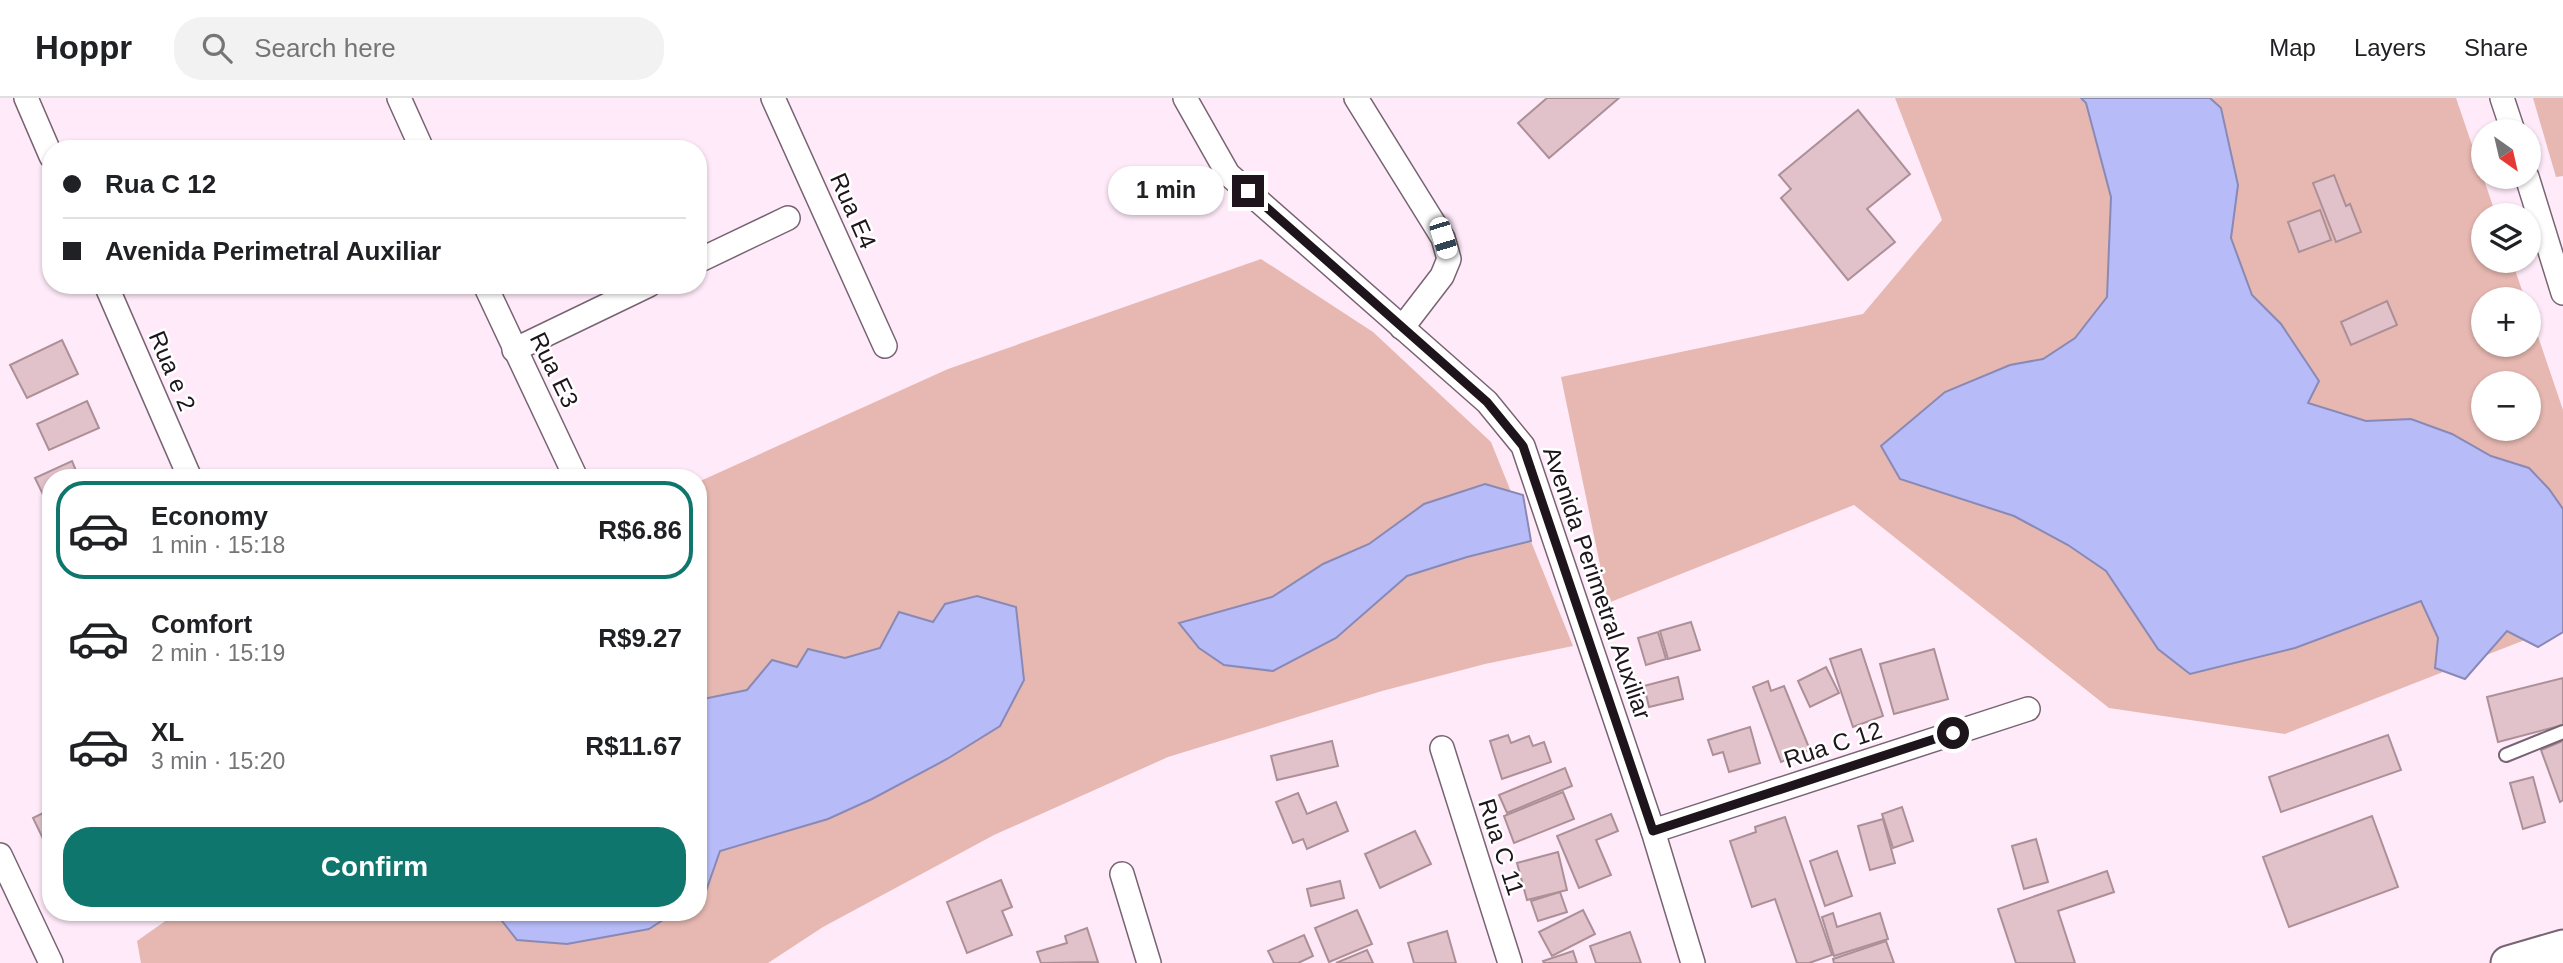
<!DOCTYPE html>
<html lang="en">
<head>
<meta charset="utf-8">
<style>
  :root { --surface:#fff; --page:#f2f2f2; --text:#202124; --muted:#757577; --line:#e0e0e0; --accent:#0f766e }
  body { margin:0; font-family:Arial,sans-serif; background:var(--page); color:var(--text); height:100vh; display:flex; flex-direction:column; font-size:26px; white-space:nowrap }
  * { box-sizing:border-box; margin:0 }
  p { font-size:23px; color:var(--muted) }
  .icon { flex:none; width:38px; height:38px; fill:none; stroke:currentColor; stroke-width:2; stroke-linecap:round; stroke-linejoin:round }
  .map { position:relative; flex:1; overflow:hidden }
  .panel { position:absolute; left:42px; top:371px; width:665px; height:452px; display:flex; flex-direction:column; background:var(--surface); border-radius:28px; box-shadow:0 2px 5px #0004 }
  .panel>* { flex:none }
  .banner { position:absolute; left:42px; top:42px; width:665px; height:154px; border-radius:28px; box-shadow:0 2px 5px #0004; display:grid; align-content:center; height:154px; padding:0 21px; background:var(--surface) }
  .needle { width:46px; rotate:146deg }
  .tools { position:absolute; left:2471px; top:21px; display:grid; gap:14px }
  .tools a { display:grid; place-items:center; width:70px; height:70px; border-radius:50%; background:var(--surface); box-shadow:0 2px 5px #0004; font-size:35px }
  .end { position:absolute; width:32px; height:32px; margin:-16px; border:9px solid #1d151b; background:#fff; box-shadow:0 0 0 4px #fff }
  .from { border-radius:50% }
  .bubble { position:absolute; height:49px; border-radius:24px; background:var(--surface); box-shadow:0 2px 5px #0004; font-size:23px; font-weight:700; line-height:49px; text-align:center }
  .car { position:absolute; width:21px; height:42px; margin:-21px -10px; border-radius:9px; box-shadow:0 0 5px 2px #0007; background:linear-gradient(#fff 24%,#345 0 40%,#fff 0 76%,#345 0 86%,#fff 0) }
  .banner b { display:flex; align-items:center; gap:24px; height:66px; font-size:26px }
  .banner b+b { border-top:2px solid var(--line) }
  .banner i { width:18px; height:18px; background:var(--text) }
  ul { padding:12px 0 0; list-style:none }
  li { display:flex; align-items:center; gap:21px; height:98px; margin:0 14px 10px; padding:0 7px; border:4px solid transparent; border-radius:28px }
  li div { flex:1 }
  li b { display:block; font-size:26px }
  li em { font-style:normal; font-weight:700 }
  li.active { border-color:var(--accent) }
  li>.icon { width:63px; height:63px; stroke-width:1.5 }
  .primary-button { display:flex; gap:14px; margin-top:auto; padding:14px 21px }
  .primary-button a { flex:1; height:80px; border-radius:28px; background:var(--accent); color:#fff; font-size:28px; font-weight:700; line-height:80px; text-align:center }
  header { display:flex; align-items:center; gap:42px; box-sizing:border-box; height:98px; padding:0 35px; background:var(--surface); border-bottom:2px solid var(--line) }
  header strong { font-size:33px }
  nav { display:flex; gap:38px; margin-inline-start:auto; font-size:24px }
  .search { width:490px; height:63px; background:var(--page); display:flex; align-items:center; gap:18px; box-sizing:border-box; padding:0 24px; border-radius:28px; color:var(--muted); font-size:26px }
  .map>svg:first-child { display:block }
  .green { fill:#e6b8b1; fill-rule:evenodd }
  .water { fill:#b7bbf8; stroke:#8989b6; stroke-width:2 }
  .building { fill:#e1c2ca; stroke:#ad9097; stroke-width:2 }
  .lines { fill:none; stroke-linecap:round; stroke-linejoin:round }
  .lane-casing { stroke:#786373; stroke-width:16 }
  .street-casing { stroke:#786373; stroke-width:26 }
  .secondary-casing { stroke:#786373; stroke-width:37 }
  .lane { stroke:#fff; stroke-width:12 }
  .street { stroke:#fff; stroke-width:23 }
  .secondary { stroke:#fff; stroke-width:33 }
  .route { stroke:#1d151b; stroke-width:9 }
  .labels { text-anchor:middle; stroke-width:5; stroke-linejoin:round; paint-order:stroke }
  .street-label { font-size:24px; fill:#1d151b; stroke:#fff }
</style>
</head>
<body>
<header>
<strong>Hoppr</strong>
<div class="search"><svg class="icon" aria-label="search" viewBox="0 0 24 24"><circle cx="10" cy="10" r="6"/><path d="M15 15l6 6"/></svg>Search here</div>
<nav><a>Map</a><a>Layers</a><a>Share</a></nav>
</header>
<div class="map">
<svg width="2563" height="865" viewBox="0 0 2563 865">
  <rect width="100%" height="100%" fill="#feeaf9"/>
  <g class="green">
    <path d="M1895,0H2456L2496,117H2483V163H2512L2525,201H2483V247H2529V212L2563,312V527L2285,636L2109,610L1854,407L1608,505L1561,279L1863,216L1942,122ZM2483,285H2529V331H2483Z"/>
    <polygon points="2533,0 2563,0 2563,78 2556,79"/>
    <polygon points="1261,161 1373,234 1491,344 1573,548 1485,566 1382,593 1168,659 994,737 823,829 768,865 141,865 137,843 178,814 698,814 698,384 948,271"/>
  </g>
  <g class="water">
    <polygon points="2081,0 2210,0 2221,10 2238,87 2231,140 2252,197 2281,226 2319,283 2308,305 2366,323 2411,321 2452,336 2491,358 2529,370 2549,391 2563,411 2563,534 2538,549 2507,533 2465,581 2435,570 2438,540 2421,503 2295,550 2190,576 2158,551 2106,473 2068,447 2014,418 1900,381 1881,348 1945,294 2010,267 2043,261 2075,240 2107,199 2111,99 2086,5"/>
    <polygon points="1485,386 1523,397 1531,443 1467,459 1407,478 1336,540 1273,573 1224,567 1199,550 1179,525 1272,499 1323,466 1369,446 1424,406"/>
    <polygon points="977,498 1016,509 1024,582 1000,628 947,661 872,701 828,721 720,753 706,793 698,798 698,602 747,592 772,562 797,569 808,551 845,560 880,550 899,514 933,524 945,506"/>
    <polygon points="495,814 675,814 649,831 567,846 517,842"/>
  </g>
  <g class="building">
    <polygon points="1547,0 1619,0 1549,60 1518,25"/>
    <polygon points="1858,12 1910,76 1867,111 1895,144 1848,182 1781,100 1791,91 1779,77"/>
    <polygon points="2334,77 2346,108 2350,106 2361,134 2336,144 2313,85"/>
    <polygon points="2320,112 2331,142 2299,154 2288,124"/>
    <polygon points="2387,203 2397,227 2351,247 2341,224"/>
    <polygon points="62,242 78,276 27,300 10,267"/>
    <polygon points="87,303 99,330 49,352 37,326"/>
    <polygon points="72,363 79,380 51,380 51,413 35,380"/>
    <polygon points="1691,524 1700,552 1668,561 1660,533"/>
    <polygon points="1658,534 1666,561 1646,567 1638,540"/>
    <polygon points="1861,551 1883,618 1853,629 1830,561"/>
    <polygon points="1934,551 1948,601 1894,616 1880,566"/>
    <polygon points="1826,569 1839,595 1810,609 1798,583"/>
    <polygon points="1678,579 1683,601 1649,609 1644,588"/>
    <polygon points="2563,580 2563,627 2498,644 2487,599"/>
    <polygon points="1768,583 1771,593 1784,588 1810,652 1781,664 1753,589"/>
    <polygon points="1750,629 1760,665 1729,674 1723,654 1713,657 1708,642"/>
    <polygon points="1508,637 1511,645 1529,638 1533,648 1544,644 1551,664 1502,681 1490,643"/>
    <polygon points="2388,637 2401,672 2281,714 2269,679"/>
    <polygon points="1332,643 1338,668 1277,682 1271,658"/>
    <polygon points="2563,643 2563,702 2560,704 2541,652"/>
    <polygon points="1565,670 1572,688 1507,715 1499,697"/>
    <polygon points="2533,679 2545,724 2523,731 2510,685"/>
    <polygon points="1563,694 1574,721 1514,745 1504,718"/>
    <polygon points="1298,695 1307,716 1336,704 1348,733 1307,751 1303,741 1293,745 1276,704"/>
    <polygon points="1902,709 1913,743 1893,750 1882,716"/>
    <polygon points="51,711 51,757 33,720"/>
    <polygon points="1611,716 1618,733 1596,742 1611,777 1579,790 1557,738"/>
    <polygon points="2372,718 2398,789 2289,829 2263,759"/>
    <polygon points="1785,719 1832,857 1809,865 1797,865 1775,801 1752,809 1730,743 1756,734 1755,729"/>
    <polygon points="1883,721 1895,765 1870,772 1858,728"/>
    <polygon points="1415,733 1431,766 1380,790 1365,756"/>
    <polygon points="2036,741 2048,784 2024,791 2012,748"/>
    <polygon points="1837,753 1852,798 1825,808 1810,763"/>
    <polygon points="1558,754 1567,792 1527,802 1517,765"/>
    <polygon points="2107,773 2114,794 2058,813 2075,865 2016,865 1998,811"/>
    <polygon points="1001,782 1012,809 1002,813 1012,837 967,855 947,804"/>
    <polygon points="1340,783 1344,800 1311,808 1307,791"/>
    <polygon points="1560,794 1567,814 1538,823 1531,803"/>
    <polygon points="1357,812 1372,846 1329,864 1315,830"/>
    <polygon points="1583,812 1595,836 1552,858 1539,834"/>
    <polygon points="1833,815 1837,829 1880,815 1888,841 1834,858 1822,819"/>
    <polygon points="1087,830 1098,864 1041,865 1037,854 1067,845 1065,838"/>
    <polygon points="1447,833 1456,865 1414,865 1408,845"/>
    <polygon points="1630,834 1641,865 1596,865 1590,848"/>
    <polygon points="1304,837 1313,858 1298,865 1274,865 1268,853"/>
    <polygon points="1886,843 1894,865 1834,865 1833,861"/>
    <polygon points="1367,852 1373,865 1336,865"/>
    <polygon points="1573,853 1577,865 1544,865 1543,863"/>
  </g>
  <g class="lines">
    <defs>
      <polyline id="lane" points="2506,657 2563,634"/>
      <g id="street">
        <polyline points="26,0 51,58"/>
        <polyline points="399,0 422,51"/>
        <polyline points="773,0 885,248"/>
        <polyline points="1185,0 1228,76 1487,304 1523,348 1653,733 1693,865"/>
        <polyline points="1356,0 1443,140 1449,161 1442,178 1402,230"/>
        <polyline points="2502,0 2513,33"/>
        <polyline points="2527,79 2563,195"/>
        <polyline points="698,163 788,120"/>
        <polyline points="106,187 190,380"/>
        <polyline points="485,187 576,380"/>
        <polyline points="514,252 649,187"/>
        <polyline points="1442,650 1510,865"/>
        <polyline points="1653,733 2028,611"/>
        <polyline points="0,757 51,865"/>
        <polyline points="1122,776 1149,865"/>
      </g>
      <polyline id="secondary" points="2508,865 2563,849"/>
    </defs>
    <use href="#lane" class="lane-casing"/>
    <use href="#street" class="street-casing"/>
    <use href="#secondary" class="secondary-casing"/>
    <use href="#lane" class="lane"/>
    <use href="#street" class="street"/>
    <use href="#secondary" class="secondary"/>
  </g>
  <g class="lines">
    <polyline class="route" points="1248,93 1487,304 1523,348 1653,733 1953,635"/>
  </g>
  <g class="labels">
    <g class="street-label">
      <text transform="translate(853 113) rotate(66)" y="8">Rua E4</text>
      <text transform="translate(554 272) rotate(64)" y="8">Rua E3</text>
      <text transform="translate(172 273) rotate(67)" y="8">Rua e 2</text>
      <text transform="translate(1597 485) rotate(71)" y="8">Avenida Perimetral Auxiliar</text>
      <text transform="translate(1833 647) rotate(-18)" y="8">Rua C 12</text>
      <text transform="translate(1501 749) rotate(72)" y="8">Rua C 11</text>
    </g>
  </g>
</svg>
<div class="tools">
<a><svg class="needle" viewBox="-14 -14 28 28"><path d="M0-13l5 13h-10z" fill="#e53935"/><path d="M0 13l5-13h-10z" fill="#757577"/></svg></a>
<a><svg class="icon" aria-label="layers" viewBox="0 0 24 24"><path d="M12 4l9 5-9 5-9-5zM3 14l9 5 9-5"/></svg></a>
<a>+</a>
<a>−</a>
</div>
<i class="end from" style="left:1953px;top:635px"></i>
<i class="end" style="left:1248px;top:93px"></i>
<div class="bubble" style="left:1108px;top:68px;width:116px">1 min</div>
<i class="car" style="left:1443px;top:140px;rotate:163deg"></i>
<div class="banner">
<b><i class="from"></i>Rua C 12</b>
<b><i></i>Avenida Perimetral Auxiliar</b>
</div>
<section class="panel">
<ul>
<li class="active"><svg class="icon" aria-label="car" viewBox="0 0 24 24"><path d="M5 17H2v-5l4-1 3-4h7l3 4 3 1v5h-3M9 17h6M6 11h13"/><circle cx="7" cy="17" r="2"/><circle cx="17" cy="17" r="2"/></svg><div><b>Economy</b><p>1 min · 15:18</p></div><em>R$6.86</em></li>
<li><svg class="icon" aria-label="car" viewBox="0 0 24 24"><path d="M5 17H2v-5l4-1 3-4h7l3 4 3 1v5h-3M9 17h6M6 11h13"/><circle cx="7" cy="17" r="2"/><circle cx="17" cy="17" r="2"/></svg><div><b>Comfort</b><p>2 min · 15:19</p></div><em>R$9.27</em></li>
<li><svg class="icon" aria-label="car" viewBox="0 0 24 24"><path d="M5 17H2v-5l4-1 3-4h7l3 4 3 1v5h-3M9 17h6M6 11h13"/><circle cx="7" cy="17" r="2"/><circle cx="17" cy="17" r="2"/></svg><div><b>XL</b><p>3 min · 15:20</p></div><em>R$11.67</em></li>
</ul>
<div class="primary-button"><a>Confirm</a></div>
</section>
</div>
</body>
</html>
